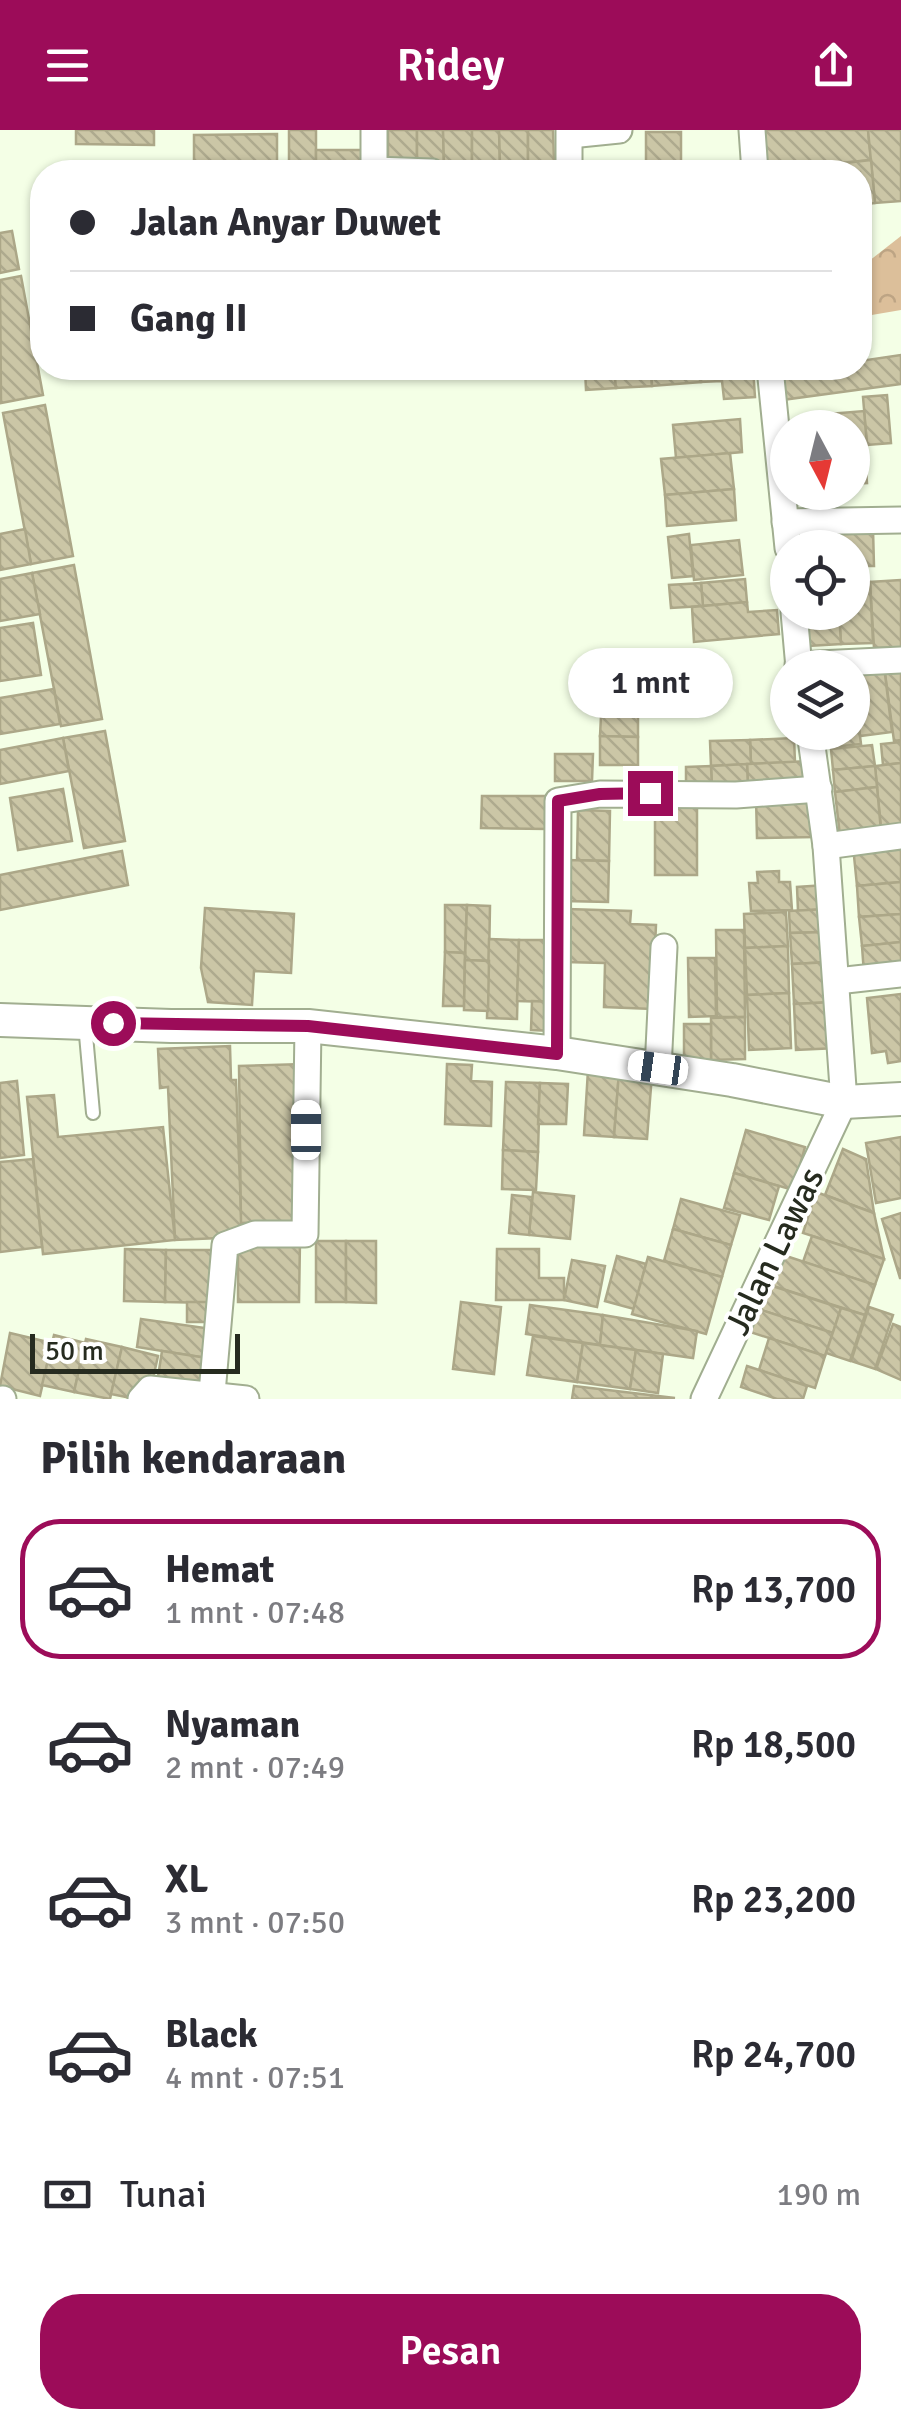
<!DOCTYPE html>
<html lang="id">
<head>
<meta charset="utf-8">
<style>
  :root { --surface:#fff; --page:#f2f2f3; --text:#2b2b33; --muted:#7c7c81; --line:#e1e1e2; --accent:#9c0c59 }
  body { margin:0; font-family:Signika,sans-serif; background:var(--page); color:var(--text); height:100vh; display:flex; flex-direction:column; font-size:38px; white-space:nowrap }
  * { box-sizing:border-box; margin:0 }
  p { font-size:32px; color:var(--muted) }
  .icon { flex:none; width:55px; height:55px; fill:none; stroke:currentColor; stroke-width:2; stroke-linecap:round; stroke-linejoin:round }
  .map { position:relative; height:1269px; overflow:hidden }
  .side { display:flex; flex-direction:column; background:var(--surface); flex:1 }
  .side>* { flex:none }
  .banner { position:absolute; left:30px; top:30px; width:842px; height:220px; border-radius:40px; box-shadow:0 2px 8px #0004; display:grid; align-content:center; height:220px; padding:0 40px; background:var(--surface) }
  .needle { width:65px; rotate:173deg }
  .buttons { position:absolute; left:770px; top:280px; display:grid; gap:20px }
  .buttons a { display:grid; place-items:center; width:100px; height:100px; border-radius:50%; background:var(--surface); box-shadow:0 2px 8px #0004; font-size:50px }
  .scale { position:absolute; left:30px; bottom:25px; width:210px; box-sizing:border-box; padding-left:10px; border:5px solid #262b1f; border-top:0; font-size:28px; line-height:35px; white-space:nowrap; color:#262b1f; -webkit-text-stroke:8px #fff; paint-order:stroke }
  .end { position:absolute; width:45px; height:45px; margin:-22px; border:12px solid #9c0c59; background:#fff; box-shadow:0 0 0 5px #fff }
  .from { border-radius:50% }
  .bubble { position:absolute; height:70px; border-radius:35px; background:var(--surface); box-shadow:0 2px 8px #0004; font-size:32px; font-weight:600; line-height:70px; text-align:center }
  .car { position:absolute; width:30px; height:60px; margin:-30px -15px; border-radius:12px; box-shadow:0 0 8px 2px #0007; background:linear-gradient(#fff 24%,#345 0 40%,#fff 0 76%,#345 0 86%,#fff 0) }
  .banner b { display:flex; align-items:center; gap:35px; height:95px; font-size:38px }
  .banner b+b { border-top:2px solid var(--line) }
  .banner i { width:25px; height:25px; background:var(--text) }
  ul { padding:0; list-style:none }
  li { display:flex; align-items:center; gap:30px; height:140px; margin:0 20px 15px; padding:0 20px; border:5px solid transparent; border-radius:40px }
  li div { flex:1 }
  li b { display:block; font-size:38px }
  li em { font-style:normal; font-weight:600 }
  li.current { border-color:var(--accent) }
  li>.icon { width:90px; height:90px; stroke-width:1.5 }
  h2 { padding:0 40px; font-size:45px; line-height:120px }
  .pay { display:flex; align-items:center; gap:25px; height:110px; padding:0 40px; font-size:38px }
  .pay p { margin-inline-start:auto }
  .action { display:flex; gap:20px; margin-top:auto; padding:20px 40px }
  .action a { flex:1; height:115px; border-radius:40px; background:var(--accent); color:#fff; font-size:40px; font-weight:600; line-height:115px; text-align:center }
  header { display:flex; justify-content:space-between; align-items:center; height:130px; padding:0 40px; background:var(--accent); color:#fff; font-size:45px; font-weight:600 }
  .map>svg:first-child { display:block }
  .forest { fill:url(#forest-crowns) }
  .building { fill:url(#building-back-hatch); stroke:#aca788; stroke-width:2.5 }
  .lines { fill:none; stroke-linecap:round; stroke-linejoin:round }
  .service-casing { stroke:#a1ae90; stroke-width:16 }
  .minor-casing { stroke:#a1ae90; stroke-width:29 }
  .tertiary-casing { stroke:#a1ae90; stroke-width:36 }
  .service { stroke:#fff; stroke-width:12 }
  .minor { stroke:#fff; stroke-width:25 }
  .tertiary { stroke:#fff; stroke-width:32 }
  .route { stroke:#9c0c59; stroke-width:12 }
  .labels { text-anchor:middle; stroke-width:8; stroke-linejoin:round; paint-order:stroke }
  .street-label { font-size:35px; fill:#262b1f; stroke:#fff }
</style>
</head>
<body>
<header><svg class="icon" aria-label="menu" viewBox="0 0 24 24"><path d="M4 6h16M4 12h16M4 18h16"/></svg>Ridey<svg class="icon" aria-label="share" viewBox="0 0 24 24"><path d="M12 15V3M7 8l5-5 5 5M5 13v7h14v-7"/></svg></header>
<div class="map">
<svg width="901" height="1269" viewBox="0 0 901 1269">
  <defs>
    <pattern id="forest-crowns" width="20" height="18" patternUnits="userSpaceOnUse" patternTransform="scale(2.5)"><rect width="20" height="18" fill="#dcbf9a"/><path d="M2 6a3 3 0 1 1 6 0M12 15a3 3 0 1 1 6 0" fill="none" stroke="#bda484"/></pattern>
    <pattern id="building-back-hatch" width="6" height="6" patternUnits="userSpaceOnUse" patternTransform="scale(2.5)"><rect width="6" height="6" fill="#cbc6a6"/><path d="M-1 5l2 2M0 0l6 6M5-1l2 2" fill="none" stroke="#aeaa8e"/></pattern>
  </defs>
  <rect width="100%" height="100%" fill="#f4ffe6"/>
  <polygon class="forest" points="901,106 901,180 860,187 860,138"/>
  <g class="building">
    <polygon points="76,0 154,0 154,15 76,14"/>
    <rect x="289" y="0" width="27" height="41"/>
    <polygon points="388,0 417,0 417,35 388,36"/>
    <polygon points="417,0 443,0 444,34 417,35"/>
    <polygon points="443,0 472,0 472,34 444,34"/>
    <polygon points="472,0 499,0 500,34 472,34"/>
    <polygon points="499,0 528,0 528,33 500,34"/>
    <polygon points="528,0 553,0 554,32 528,33"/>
    <polygon points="761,0 868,0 871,30 765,40"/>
    <polygon points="868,0 901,0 901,71 875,73"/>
    <rect x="646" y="2" width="35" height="40"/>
    <polygon points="277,4 277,38 194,38 194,5"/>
    <polygon points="316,20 366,20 367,42 316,42"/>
    <polygon points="871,30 875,73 860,75 860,42 766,42"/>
    <polygon points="12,101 19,139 0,143 0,103"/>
    <polygon points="21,146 43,265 1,273 0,150"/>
    <polygon points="901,225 901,254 782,270 778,242 812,238 860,238 860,231"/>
    <polygon points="585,238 614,238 616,258 586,260"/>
    <polygon points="614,238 651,238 652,256 616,258"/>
    <polygon points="651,238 700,238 701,252 652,256"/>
    <polygon points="700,238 753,238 755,267 724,269 722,251 701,252"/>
    <polygon points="887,265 891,313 867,315 863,267"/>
    <polygon points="45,275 73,426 31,434 3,283"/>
    <polygon points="864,281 867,315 852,316 852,298 806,298 805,286"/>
    <polygon points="740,289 742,322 676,328 673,295"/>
    <polygon points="864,315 867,353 852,354 852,316"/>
    <polygon points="730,323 734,359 665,365 661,329"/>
    <polygon points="734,359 736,390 667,396 665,365"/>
    <polygon points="25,399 31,434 0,440 0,404"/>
    <polygon points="873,399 874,436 852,436 852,418 819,418 818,400"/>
    <polygon points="689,404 693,446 672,448 668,407"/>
    <polygon points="739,410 743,445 694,450 691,415"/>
    <polygon points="74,435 102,589 61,596 32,443"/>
    <polygon points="32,443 40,484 0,491 0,449"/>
    <polygon points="745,449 747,472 703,476 701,453"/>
    <polygon points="901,450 901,517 874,518 870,452"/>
    <polygon points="870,452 873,513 841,514 839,482 852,482 852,453"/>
    <polygon points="701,453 703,476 671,478 669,455"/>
    <polygon points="747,472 748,482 777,480 779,504 694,512 692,477"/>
    <polygon points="807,482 839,482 841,514 808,516"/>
    <polygon points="33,493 41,545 0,551 0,498"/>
    <polygon points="901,534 901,610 894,611 884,536"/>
    <polygon points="884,536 892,602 860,606 852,540"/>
    <polygon points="54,559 60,594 0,604 0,568"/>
    <rect x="601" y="560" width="37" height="26"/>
    <polygon points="857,583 861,614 825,618 823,602 852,602 852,584"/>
    <polygon points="601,586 638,586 638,607 600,606"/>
    <polygon points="105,601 125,711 84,718 63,608"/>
    <polygon points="600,606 638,607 638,635 600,635"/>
    <polygon points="63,608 69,641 0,654 0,620"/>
    <polygon points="794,608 795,632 751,634 750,610"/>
    <polygon points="750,610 751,634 711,636 710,611"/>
    <polygon points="901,612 901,633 883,635 881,614"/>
    <polygon points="872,615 875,636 833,640 831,619"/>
    <polygon points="555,624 593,624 592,651 555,651"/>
    <polygon points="809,631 810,655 748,658 747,634"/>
    <polygon points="901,633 901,696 881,698 875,636"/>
    <polygon points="747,634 748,658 712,659 711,636"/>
    <polygon points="711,636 712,659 686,661 686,637"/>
    <polygon points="875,636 877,657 835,662 833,640"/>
    <polygon points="877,657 881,701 840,706 835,662"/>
    <polygon points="63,659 72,711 18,720 10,668"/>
    <polygon points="482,666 547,666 547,699 481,698"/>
    <polygon points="814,667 815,707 757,708 756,668"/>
    <rect x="655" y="668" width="42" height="77"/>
    <polygon points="578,680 610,681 609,731 577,730"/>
    <polygon points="901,712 901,752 857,756 853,716"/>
    <polygon points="122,721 128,755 0,780 0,745"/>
    <polygon points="565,730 609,731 608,772 564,771"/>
    <polygon points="779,741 779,752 790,752 792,780 751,781 749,753 758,753 757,742"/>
    <polygon points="901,752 901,784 859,787 857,756"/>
    <polygon points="825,755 827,779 798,781 797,757"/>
    <polygon points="445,775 467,775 465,823 445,822"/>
    <polygon points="467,775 490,776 489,831 465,830"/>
    <polygon points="205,778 294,784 291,843 254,841 252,875 208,872 201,838"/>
    <polygon points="567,779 631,781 630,794 656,795 652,879 604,877 605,833 565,832"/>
    <polygon points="827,779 827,802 790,803 789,781"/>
    <polygon points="786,782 788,816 745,818 744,784"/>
    <polygon points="901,784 901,812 862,816 859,787"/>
    <polygon points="716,800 744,800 745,887 717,887"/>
    <polygon points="827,802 829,832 792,834 790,803"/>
    <polygon points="489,809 519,810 517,889 487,888"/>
    <polygon points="519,810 554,810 552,872 517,871"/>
    <polygon points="901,812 901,841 864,844 862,816"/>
    <polygon points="788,816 789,863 747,865 745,818"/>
    <polygon points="445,822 465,823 464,876 443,876"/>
    <polygon points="688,828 715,828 716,886 689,887"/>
    <polygon points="465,830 489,831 488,881 464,880"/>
    <polygon points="832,832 834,872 794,874 792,834"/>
    <polygon points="789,863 791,918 749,920 747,865"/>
    <polygon points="901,864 901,931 888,933 886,921 872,923 867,868"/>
    <polygon points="532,871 552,872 552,901 531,900"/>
    <polygon points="834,872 837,918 796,920 794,874"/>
    <polygon points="745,887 745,929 711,930 711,888"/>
    <rect x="684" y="894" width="27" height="36"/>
    <polygon points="230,916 231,950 236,950 242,1107 175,1110 168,957 160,958 158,919"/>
    <polygon points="303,934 303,1091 241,1093 239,936"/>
    <polygon points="447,934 472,935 471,951 492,952 491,996 445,994"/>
    <polygon points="588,940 619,942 614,1007 584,1005"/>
    <polygon points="619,942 652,944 647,1009 614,1007"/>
    <polygon points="17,951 24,1025 0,1028 0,953"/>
    <polygon points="506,952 540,953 538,1022 503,1020"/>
    <polygon points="540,953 568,954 566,994 538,994"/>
    <polygon points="54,965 58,1007 163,997 175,1110 43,1124 27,967"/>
    <polygon points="746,1000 805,1017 793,1060 734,1043"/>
    <polygon points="901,1007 901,1068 876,1073 866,1013"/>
    <polygon points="843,1019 866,1029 874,1083 825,1065"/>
    <polygon points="503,1020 538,1022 536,1060 502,1059"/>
    <polygon points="33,1029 42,1117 0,1122 0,1032"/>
    <polygon points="734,1043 779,1056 769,1090 724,1078"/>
    <polygon points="533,1062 574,1066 570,1109 529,1105"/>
    <polygon points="816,1062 874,1083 884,1129 803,1103"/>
    <polygon points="512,1065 532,1067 529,1105 509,1103"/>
    <polygon points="681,1069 740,1085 731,1115 673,1099"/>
    <polygon points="901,1083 901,1148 900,1148 882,1089"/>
    <polygon points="673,1099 731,1115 722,1147 664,1131"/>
    <polygon points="812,1106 884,1129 875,1155 803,1132"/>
    <polygon points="238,1111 300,1111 299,1172 238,1172"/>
    <rect x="316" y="1111" width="30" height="61"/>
    <polygon points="346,1111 376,1111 376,1173 346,1172"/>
    <polygon points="125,1119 166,1120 165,1172 124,1171"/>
    <polygon points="497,1119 539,1119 539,1148 564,1148 564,1170 496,1170"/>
    <polygon points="166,1120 214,1120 213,1173 165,1172"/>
    <polygon points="783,1125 875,1155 865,1185 773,1156"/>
    <polygon points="617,1126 646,1134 634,1179 605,1171"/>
    <polygon points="648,1127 722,1147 706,1204 632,1184"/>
    <polygon points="572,1130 605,1136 597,1177 564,1170"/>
    <polygon points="763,1153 841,1178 833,1203 755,1178"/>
    <rect x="187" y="1172" width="21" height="20"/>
    <polygon points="461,1172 501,1177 494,1244 453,1239"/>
    <polygon points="530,1175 603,1185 600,1215 526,1204"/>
    <polygon points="869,1177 893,1185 875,1239 851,1231"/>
    <polygon points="755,1178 833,1203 825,1226 747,1201"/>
    <polygon points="841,1178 865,1185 850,1231 826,1223"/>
    <polygon points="603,1185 697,1201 693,1228 600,1215"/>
    <polygon points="141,1189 212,1199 207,1228 137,1217"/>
    <polygon points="893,1194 901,1197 901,1250 876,1239"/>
    <polygon points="10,1203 52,1213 40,1266 0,1256"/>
    <polygon points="54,1205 85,1213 74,1262 42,1255"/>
    <polygon points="533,1206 583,1213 577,1252 527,1245"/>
    <polygon points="769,1208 825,1226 815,1258 759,1240"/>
    <polygon points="86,1209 122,1217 110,1269 74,1262"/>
    <polygon points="583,1213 636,1220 630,1259 577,1252"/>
    <polygon points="122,1217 158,1226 152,1253 141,1251 136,1269 111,1264"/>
    <polygon points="636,1220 663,1224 658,1263 630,1259"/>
    <polygon points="162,1221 207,1228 203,1260 157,1253"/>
    <polygon points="747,1236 807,1256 803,1269 777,1269 741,1257"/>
    <polygon points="574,1256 675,1268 572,1269"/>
  </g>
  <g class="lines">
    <defs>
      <polyline id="service" points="85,894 93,983"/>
      <g id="minor">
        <polyline points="374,0 374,42"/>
        <polyline points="752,0 755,42"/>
        <polyline points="570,5 619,0"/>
        <polyline points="374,40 432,42"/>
        <polyline points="569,42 569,0"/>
        <polyline points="770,238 788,418"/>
        <polyline points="785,392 901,390"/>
        <polyline points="794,482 799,538"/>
        <polyline points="798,535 901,530"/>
        <polyline points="826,716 901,706"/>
        <polyline points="837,851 901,844"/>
        <polyline points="557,923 558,671 600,664 736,665 819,659"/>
        <polyline points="658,939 664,817"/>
        <polyline points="212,1263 225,1115 255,1104 305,1104 308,896"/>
        <polyline points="2,1269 3,1269"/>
        <polyline points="141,1269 150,1259 246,1269"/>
        <polyline points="704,1269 844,972 826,716 810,602"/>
      </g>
      <polyline id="tertiary" points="0,890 171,896 308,896 557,923 732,950 844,972 901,969"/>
    </defs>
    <use href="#service" class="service-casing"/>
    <use href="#minor" class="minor-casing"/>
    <use href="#tertiary" class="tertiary-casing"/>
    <use href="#service" class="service"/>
    <use href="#minor" class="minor"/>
    <use href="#tertiary" class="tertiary"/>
  </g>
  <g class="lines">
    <polyline class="route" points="113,893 308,896 557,924 558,671 600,664 650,663"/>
  </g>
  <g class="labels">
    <g class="street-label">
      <text transform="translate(774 1121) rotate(-64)" y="12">Jalan Lawas</text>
    </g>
  </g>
</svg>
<div class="buttons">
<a><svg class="needle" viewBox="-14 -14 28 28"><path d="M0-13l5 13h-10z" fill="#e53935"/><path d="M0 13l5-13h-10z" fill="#7c7c81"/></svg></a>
<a><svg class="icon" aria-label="locate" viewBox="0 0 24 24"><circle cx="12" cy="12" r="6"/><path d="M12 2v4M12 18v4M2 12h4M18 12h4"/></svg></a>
<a><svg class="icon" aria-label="layers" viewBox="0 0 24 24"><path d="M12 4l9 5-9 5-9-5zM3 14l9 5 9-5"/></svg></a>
</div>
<div class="scale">50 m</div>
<i class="end from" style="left:113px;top:893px"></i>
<i class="end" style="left:650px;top:663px"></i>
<div class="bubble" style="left:568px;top:518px;width:165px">1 mnt</div>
<i class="car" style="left:658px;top:938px;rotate:278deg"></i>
<i class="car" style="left:306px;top:1000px;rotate:0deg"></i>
<div class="banner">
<b><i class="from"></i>Jalan Anyar Duwet</b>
<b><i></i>Gang II</b>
</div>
</div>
<section class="side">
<h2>Pilih kendaraan</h2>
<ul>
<li class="current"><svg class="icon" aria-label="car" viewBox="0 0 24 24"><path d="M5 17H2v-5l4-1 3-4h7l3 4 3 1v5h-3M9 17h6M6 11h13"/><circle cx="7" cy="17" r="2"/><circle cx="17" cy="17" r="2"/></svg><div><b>Hemat</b><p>1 mnt · 07:48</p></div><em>Rp 13,700</em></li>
<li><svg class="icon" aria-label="car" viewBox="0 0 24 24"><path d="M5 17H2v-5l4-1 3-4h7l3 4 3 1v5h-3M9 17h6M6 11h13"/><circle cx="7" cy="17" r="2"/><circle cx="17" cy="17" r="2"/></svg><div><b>Nyaman</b><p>2 mnt · 07:49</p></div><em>Rp 18,500</em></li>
<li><svg class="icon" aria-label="car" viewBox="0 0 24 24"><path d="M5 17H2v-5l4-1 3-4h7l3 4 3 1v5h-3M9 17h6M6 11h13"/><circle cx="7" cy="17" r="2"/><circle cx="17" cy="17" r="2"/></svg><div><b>XL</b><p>3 mnt · 07:50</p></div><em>Rp 23,200</em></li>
<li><svg class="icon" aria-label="car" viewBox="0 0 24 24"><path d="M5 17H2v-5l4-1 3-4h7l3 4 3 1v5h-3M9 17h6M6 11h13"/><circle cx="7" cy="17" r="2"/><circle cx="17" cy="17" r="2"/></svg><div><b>Black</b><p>4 mnt · 07:51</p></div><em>Rp 24,700</em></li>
</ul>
<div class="pay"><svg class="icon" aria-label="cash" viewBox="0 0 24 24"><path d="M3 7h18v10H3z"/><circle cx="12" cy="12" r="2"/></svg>Tunai<p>190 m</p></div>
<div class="action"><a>Pesan</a></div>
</section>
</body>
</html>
